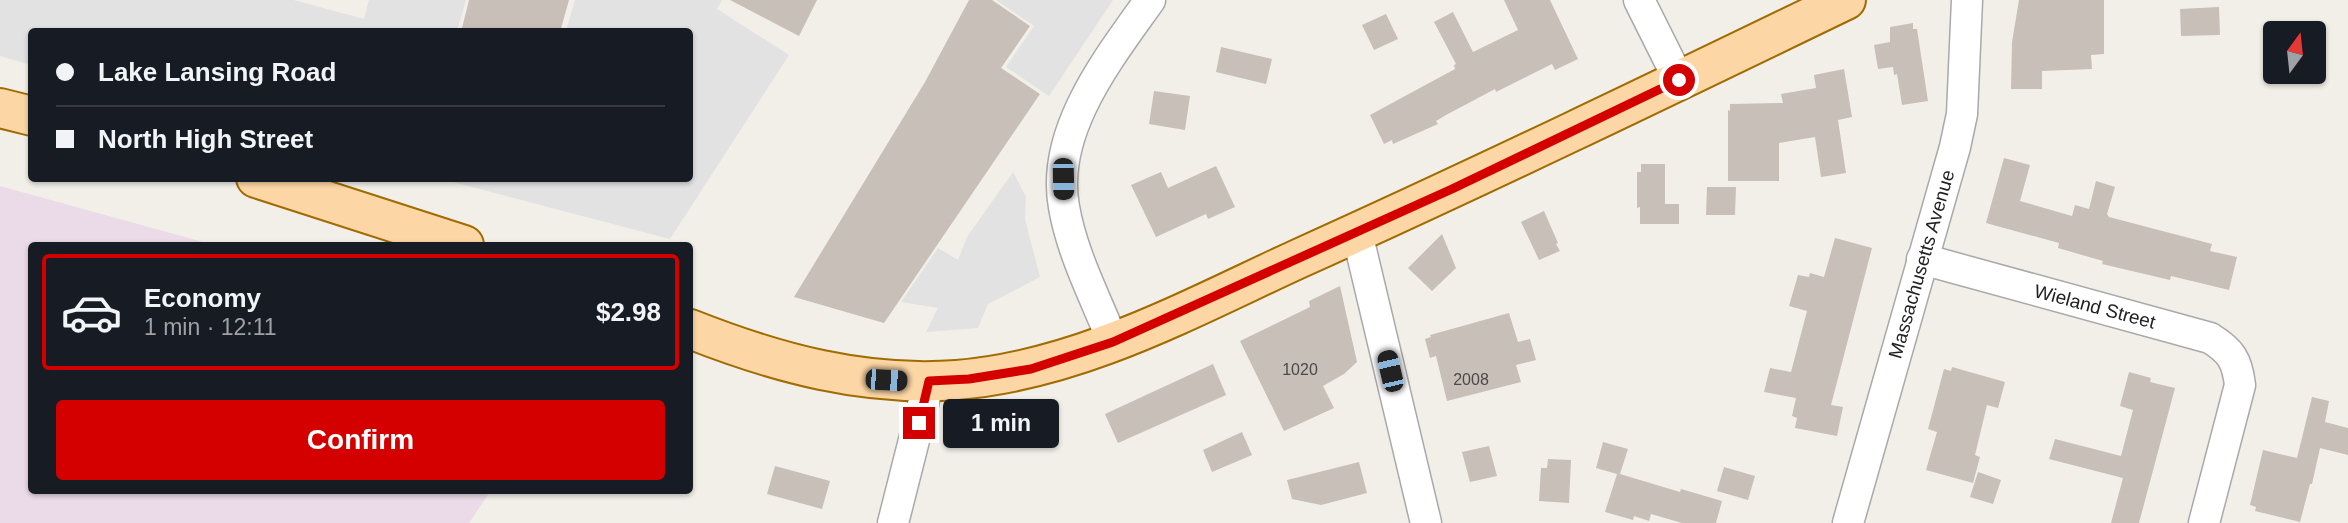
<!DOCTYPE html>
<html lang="en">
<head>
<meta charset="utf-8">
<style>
  :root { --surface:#171b24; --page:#242831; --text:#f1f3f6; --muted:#9ea1a6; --line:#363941; --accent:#d40000 }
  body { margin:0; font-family:Arial,sans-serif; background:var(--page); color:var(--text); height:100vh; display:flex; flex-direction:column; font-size:26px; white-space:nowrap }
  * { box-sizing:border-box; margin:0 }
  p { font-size:23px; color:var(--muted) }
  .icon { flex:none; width:38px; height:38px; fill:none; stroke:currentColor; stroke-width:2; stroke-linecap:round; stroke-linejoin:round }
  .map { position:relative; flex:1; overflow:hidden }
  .panel { position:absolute; left:28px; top:242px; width:665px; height:252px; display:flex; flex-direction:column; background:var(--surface); border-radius:7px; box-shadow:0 2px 5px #0004 }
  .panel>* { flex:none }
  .hud { position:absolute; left:28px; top:28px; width:665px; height:154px; border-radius:7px; box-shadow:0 2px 5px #0004; display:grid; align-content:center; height:154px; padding:0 28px; background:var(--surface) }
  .needle { width:46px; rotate:15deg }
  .buttons { position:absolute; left:2263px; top:21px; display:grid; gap:14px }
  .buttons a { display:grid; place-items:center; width:63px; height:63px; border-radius:7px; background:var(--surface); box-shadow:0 2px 5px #0004; font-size:35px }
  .end { position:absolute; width:32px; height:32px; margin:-16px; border:9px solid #d40000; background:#fff; box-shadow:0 0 0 4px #fff }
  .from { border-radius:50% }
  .bubble { position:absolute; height:49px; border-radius:7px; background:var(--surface); box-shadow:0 2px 5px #0004; font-size:23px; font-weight:700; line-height:49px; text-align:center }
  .car { position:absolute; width:21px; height:42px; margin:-21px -10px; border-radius:9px; box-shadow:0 0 5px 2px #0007; background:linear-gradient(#222 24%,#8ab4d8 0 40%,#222 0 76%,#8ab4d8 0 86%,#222 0) }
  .hud b { display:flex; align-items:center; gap:24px; height:66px; font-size:26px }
  .hud b+b { border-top:2px solid var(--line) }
  .hud i { width:18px; height:18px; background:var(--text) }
  ul { padding:12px 0 0; list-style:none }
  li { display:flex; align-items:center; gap:21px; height:116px; margin:0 14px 10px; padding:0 14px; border:4px solid transparent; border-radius:7px }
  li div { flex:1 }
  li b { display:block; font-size:26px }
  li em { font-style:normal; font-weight:700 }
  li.active { border-color:var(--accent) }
  li>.icon { width:63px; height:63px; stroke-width:1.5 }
  .cta { display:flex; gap:14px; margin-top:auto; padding:14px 28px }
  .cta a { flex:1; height:80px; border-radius:7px; background:var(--accent); color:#fff; font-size:28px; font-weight:700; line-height:80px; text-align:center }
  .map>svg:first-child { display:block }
  .industrial { fill:#ebdbe8 }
  .parking { fill:#e2e2e2 }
  .building { fill:#c7bfb8 }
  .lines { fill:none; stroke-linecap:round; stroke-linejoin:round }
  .minor-casing { stroke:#a9a9a9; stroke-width:33 }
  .major-casing { stroke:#a06b00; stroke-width:42 }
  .minor { stroke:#fff; stroke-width:30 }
  .major { stroke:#fcd6a4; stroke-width:38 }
  .route { stroke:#d40000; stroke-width:9 }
  .labels { text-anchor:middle; stroke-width:5; stroke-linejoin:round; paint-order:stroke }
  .number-label { font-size:16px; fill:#4b4948 }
  .street-label { font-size:19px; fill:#222; stroke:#fff }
</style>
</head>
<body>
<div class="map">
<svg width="2348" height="523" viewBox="0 0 2348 523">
  <rect width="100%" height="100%" fill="#f2efe9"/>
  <polygon class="industrial" points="0,186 214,245 32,245 32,490 491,490 469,523 0,523"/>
  <g class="parking">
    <polygon points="0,0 294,0 364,19 369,0 466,0 457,31 32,32 31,65 0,56"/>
    <polygon points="575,0 722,0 717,9 789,55 670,239 441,179 690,178 690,32 566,31"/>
    <polygon points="996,0 1113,0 1049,96 1006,67 1034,26"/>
    <polygon points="1013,172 1026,197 1025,219 1040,277 988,304 978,328 926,332 938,308 901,302 938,248 958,260 967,237"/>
  </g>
  <g class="building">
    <polygon points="469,0 569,0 560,32 461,32"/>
    <polygon points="730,0 817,0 799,36"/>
    <polygon points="969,0 992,0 1030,26 1001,68 1040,94 884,323 794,297 925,82"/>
    <polygon points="1504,0 1550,0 1578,59 1555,70 1552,64 1496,92 1495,89 1446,115 1436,121 1438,124 1393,144 1392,140 1384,144 1370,115 1455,69 1454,65 1456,64 1434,22 1453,12 1473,52 1518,30"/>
    <polygon points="2019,0 2104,0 2104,54 2091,55 2092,69 2042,71 2042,89 2011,89 2012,42"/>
    <polygon points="2219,7 2220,35 2181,36 2180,9"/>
    <polygon points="1386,14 1398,39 1374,50 1362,25"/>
    <polygon points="1913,23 1913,29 1917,29 1928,101 1902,105 1897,74 1894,75 1893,67 1878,69 1874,45 1890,42 1890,27"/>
    <polygon points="1221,47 1272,59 1266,84 1216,72"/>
    <polygon points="1844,69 1852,117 1838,120 1846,173 1821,177 1815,137 1779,143 1779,181 1728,181 1728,110 1730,111 1730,104 1783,103 1781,94 1816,88 1814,75"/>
    <polygon points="1154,91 1190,96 1185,130 1149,124"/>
    <polygon points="2004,158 2030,165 2020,201 2072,216 2075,205 2089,209 2096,181 2115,187 2107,214 2109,217 2212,244 2210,251 2237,257 2229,290 2171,276 2170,280 2102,264 2103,261 2058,248 2059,243 1986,223"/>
    <polygon points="1641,164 1665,164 1665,204 1679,204 1679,224 1640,224 1640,207 1637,208 1637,172 1641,172"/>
    <polygon points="1216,166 1235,207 1208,219 1206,214 1156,237 1131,185 1161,172 1168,188"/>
    <polygon points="1707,187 1736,187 1735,215 1706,215"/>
    <polygon points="1544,211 1558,243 1556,244 1560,251 1539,260 1521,222"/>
    <polygon points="1442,234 1456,268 1432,291 1408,268"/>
    <polygon points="1835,238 1872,248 1831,405 1843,407 1837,436 1795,428 1797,418 1792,416 1796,398 1764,392 1770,368 1791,372 1807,311 1789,306 1798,275 1809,277 1810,273 1824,277"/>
    <polygon points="1340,286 1357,362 1344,374 1323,386 1334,408 1284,431 1240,341 1310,307 1309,301"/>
    <polygon points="1509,313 1518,342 1530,339 1536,360 1516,365 1521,382 1447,401 1436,356 1430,358 1425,339 1431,337 1430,335"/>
    <polygon points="1213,364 1226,395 1118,443 1105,414"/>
    <polygon points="1952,367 2005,382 1998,408 1987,405 1975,455 1980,457 1973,483 1926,470 1937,432 1928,429 1944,369 1951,371"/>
    <polygon points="2129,372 2151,378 2150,382 2175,388 2139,523 2111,523 2123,478 2049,459 2055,439 2121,456 2133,410 2120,406"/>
    <polygon points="2312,397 2329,401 2325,422 2348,428 2348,455 2320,448 2312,484 2310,484 2300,522 2255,511 2256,507 2250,505 2263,450 2297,458"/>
    <polygon points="1242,432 1252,455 1212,472 1203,450"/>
    <polygon points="1603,442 1628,449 1620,474 1680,492 1681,489 1722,501 1716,523 1682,523 1651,514 1649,521 1634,516 1633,520 1605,512 1617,474 1596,468"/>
    <polygon points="1489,446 1497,476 1470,482 1462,452"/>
    <polygon points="1548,459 1571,460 1569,503 1539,501 1541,468 1547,468"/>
    <polygon points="1359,462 1367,493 1321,505 1292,499 1287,480"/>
    <polygon points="775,466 830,481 822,509 767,494"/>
    <polygon points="1724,467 1755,476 1748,500 1717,491"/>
    <polygon points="1978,472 2001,480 1993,504 1970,497"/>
  </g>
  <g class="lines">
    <defs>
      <g id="minor">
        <polyline points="1639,0 1679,80"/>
        <polyline points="1357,233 1426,523"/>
        <path d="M1922,259L2210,338C2231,351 2237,360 2240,385L2204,523"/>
        <path d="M1113,342C1096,299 1072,254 1064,207C1050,131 1109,58 1150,0"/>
        <polyline points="893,523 929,381"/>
        <polyline points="1848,523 1955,147 1962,114 1967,0"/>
      </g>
      <g id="major">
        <polyline points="0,108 32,116"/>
        <polyline points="256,178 464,245"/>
        <path d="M690,329C776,363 864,387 957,380C1079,370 1189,309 1298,259C1482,176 1664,88 1846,0"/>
      </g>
    </defs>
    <use href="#minor" class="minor-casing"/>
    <use href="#major" class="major-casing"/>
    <use href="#minor" class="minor"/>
    <use href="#major" class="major"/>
  </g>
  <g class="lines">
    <polyline class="route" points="919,423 929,381 969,379 1031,369 1113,342 1452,189 1679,80"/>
  </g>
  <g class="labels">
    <g class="number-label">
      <text x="1300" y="375">1020</text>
      <text x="1471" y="385">2008</text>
    </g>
    <g class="street-label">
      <text transform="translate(1921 264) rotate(-74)" y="7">Massachusetts Avenue</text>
      <text transform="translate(2095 306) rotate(15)" y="7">Wieland Street</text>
    </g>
  </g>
</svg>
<div class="buttons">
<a><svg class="needle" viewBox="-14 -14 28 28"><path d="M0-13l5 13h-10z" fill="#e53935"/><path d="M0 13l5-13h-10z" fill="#9ea1a6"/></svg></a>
</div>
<i class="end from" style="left:1679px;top:80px"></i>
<i class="end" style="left:919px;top:423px"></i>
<div class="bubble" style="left:943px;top:399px;width:116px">1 min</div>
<i class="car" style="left:1063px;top:179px;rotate:179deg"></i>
<i class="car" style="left:1390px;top:371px;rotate:347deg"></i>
<i class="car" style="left:886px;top:380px;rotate:93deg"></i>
<div class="hud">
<b><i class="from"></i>Lake Lansing Road</b>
<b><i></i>North High Street</b>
</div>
<section class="panel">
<ul>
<li class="active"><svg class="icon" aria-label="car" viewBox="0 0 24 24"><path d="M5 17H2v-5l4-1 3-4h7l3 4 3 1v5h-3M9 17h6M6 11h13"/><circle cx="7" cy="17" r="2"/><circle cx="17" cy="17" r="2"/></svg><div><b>Economy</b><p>1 min · 12:11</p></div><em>$2.98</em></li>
</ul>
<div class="cta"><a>Confirm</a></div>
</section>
</div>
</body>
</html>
